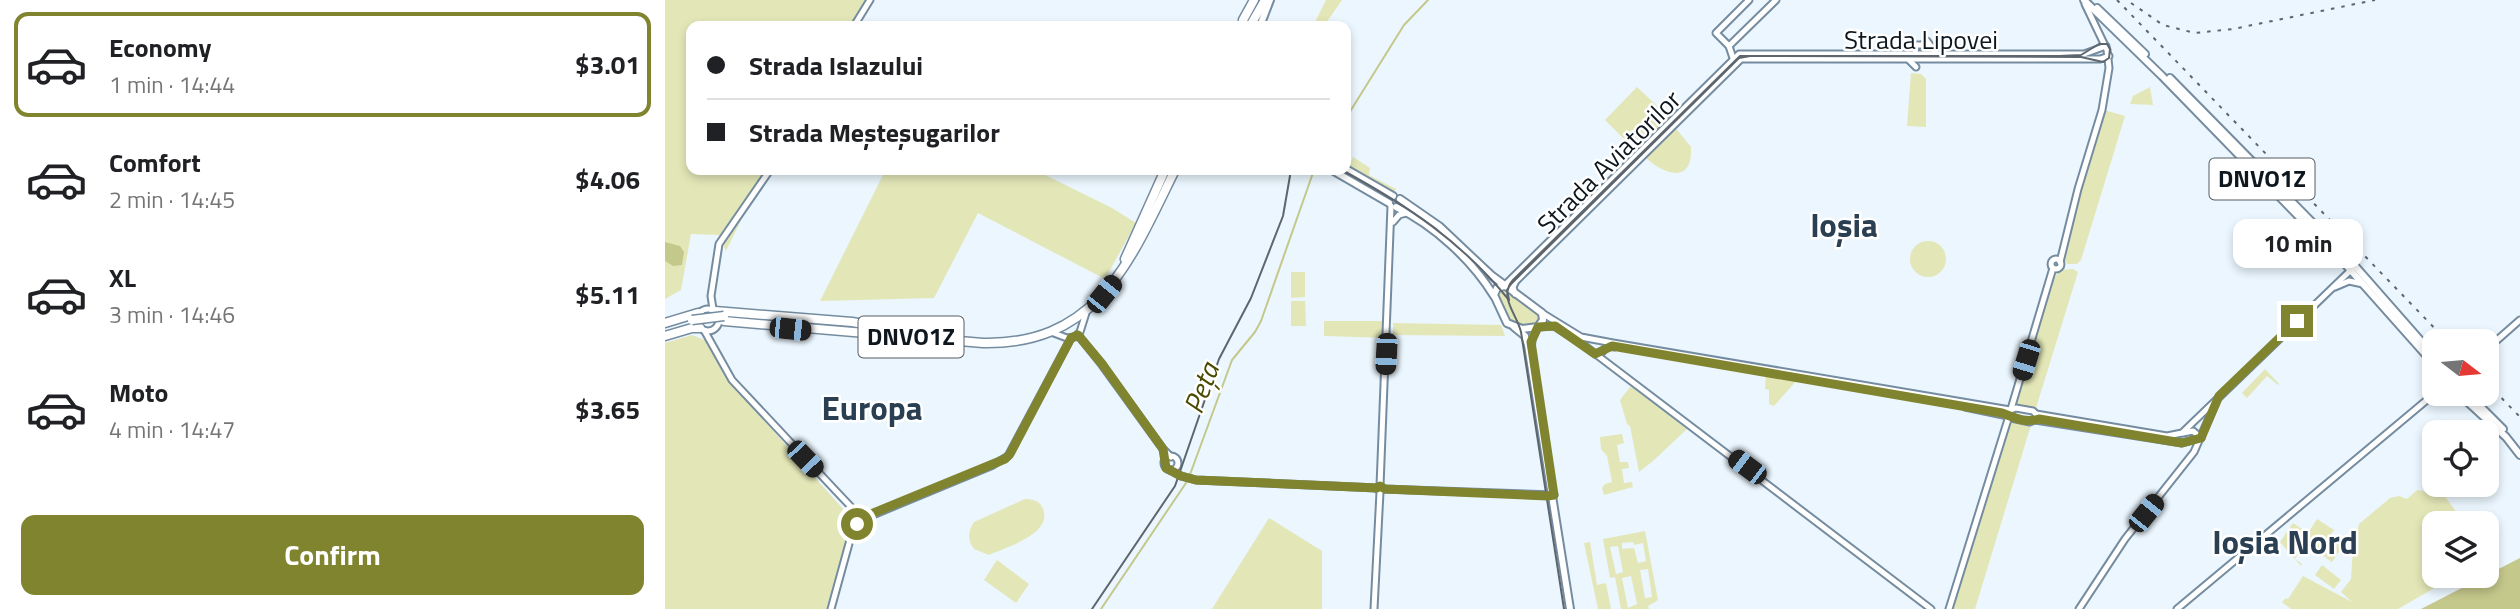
<!DOCTYPE html>
<html lang="en">
<head>
<meta charset="utf-8">
<style>
  :root { --surface:#fff; --page:#f2f2f2; --text:#202124; --muted:#757577; --line:#e0e0e0; --accent:#80842f }
  body { margin:0; font-family:"Titillium Web",sans-serif; background:var(--page); color:var(--text); height:100vh; display:flex; flex-direction:column; font-size:26px; white-space:nowrap }
  * { box-sizing:border-box; margin:0 }
  p { font-size:23px; color:var(--muted) }
  .icon { flex:none; width:38px; height:38px; fill:none; stroke:currentColor; stroke-width:2; stroke-linecap:round; stroke-linejoin:round }
  .map { position:relative; flex:1; overflow:hidden }
  .side { display:flex; flex-direction:column; background:var(--surface); width:665px }
  .side>* { flex:none }
  .guide { position:absolute; left:21px; top:21px; width:665px; height:154px; border-radius:14px; box-shadow:0 4px 10px #0003; display:grid; align-content:center; height:154px; padding:0 21px; background:var(--surface) }
  .needle { width:46px; rotate:106deg }
  .buttons { position:absolute; left:1757px; top:329px; display:grid; gap:14px }
  .buttons a { display:grid; place-items:center; width:77px; height:77px; border-radius:14px; background:var(--surface); box-shadow:0 4px 10px #0003; font-size:35px }
  .end { position:absolute; width:32px; height:32px; margin:-16px; border:9px solid #80842f; background:#fff; box-shadow:0 0 0 4px #fff }
  .from { border-radius:50% }
  .bubble { position:absolute; height:49px; border-radius:14px; background:var(--surface); box-shadow:0 4px 10px #0003; font-size:23px; font-weight:700; line-height:49px; text-align:center }
  .car { position:absolute; width:21px; height:42px; margin:-21px -10px; border-radius:9px; box-shadow:0 0 5px 2px #0007; background:linear-gradient(#222 24%,#8ab4d8 0 40%,#222 0 76%,#8ab4d8 0 86%,#222 0) }
  .guide b { display:flex; align-items:center; gap:24px; height:66px; font-size:26px }
  .guide b+b { border-top:2px solid var(--line) }
  .guide i { width:18px; height:18px; background:var(--text) }
  ul { padding:12px 0 0; list-style:none }
  li { display:flex; align-items:center; gap:21px; height:105px; margin:0 14px 10px; padding:0 7px; border:4px solid transparent; border-radius:14px }
  li div { flex:1 }
  li b { display:block; font-size:26px }
  li em { font-style:normal; font-weight:700 }
  li.active { border-color:var(--accent) }
  li>.icon { width:63px; height:63px; stroke-width:1.5 }
  .primary-button { display:flex; gap:14px; margin-top:auto; padding:14px 21px }
  .primary-button a { flex:1; height:80px; border-radius:14px; background:var(--accent); color:#fff; font-size:28px; font-weight:700; line-height:80px; text-align:center }
  main { display:flex; flex:1; min-height:0 }
  .map>svg:first-child { display:block }
  .green { fill:#e3e7b7; fill-rule:evenodd }
  .water { fill:#c4c88b }
  .lines { fill:none; stroke-linecap:round; stroke-linejoin:round }
  .stream { stroke:#c4c88b; stroke-width:2 }
  .secondary-casing { stroke:#758ca0; stroke-width:9 }
  .primary-casing { stroke:#758ca0; stroke-width:10 }
  .highway-casing { stroke:#758ca0; stroke-width:11 }
  .secondary { stroke:#fff; stroke-width:5 }
  .primary { stroke:#fff; stroke-width:6 }
  .highway { stroke:#fff; stroke-width:8 }
  .tram { stroke:#5d666e; stroke-width:2 }
  .rail { stroke:#5d666e; stroke-width:2; stroke-dasharray:3.5 7; stroke-linecap:butt }
  .highway-bridge-casing { stroke:#758ca0; stroke-width:11; stroke-linecap:butt }
  .highway-bridge { stroke:#fff; stroke-width:8 }
  .route { stroke:#80842f; stroke-width:9 }
  .labels { text-anchor:middle; stroke-width:5; stroke-linejoin:round; paint-order:stroke }
  .shield { fill:#fff; stroke:#565d62; stroke-width:2 }
  .shield-label { font-size:24px; font-weight:bold; fill:#0e171e }
  .street-label { font-size:26px; fill:#0e171e; stroke:#fff }
  .water-label { font-size:28px; font-style:italic; fill:#494b00; stroke:#fff }
  .district-label { font-size:33px; font-weight:bold; fill:#2a3f51; stroke:#fff }
</style>
</head>
<body>
<main>
<section class="side">
<ul>
<li class="active"><svg class="icon" aria-label="car" viewBox="0 0 24 24"><path d="M5 17H2v-5l4-1 3-4h7l3 4 3 1v5h-3M9 17h6M6 11h13"/><circle cx="7" cy="17" r="2"/><circle cx="17" cy="17" r="2"/></svg><div><b>Economy</b><p>1 min · 14:44</p></div><em>$3.01</em></li>
<li><svg class="icon" aria-label="car" viewBox="0 0 24 24"><path d="M5 17H2v-5l4-1 3-4h7l3 4 3 1v5h-3M9 17h6M6 11h13"/><circle cx="7" cy="17" r="2"/><circle cx="17" cy="17" r="2"/></svg><div><b>Comfort</b><p>2 min · 14:45</p></div><em>$4.06</em></li>
<li><svg class="icon" aria-label="car" viewBox="0 0 24 24"><path d="M5 17H2v-5l4-1 3-4h7l3 4 3 1v5h-3M9 17h6M6 11h13"/><circle cx="7" cy="17" r="2"/><circle cx="17" cy="17" r="2"/></svg><div><b>XL</b><p>3 min · 14:46</p></div><em>$5.11</em></li>
<li><svg class="icon" aria-label="car" viewBox="0 0 24 24"><path d="M5 17H2v-5l4-1 3-4h7l3 4 3 1v5h-3M9 17h6M6 11h13"/><circle cx="7" cy="17" r="2"/><circle cx="17" cy="17" r="2"/></svg><div><b>Moto</b><p>4 min · 14:47</p></div><em>$3.65</em></li>
</ul>
<div class="primary-button"><a>Confirm</a></div>
</section>
<div class="map">
<svg width="1855" height="609" viewBox="0 0 1855 609">
  <rect width="100%" height="100%" fill="#ebf6fe"/>
  <g class="green">
    <polygon points="0,0 206,0 191,26 26,26 26,170 106,170 82,208 61,251 54,235 26,234 16,290 0,299"/>
    <polygon points="661,0 677,0 659,26 648,26"/>
    <polygon points="1246,73 1256,74 1261,79 1261,127 1242,126"/>
    <polygon points="972,87 1007,120 973,153 940,120"/>
    <polygon points="1485,87 1488,105 1465,104 1468,96"/>
    <polygon points="1439,110 1460,116 1416,260 1412,264 1403,264 1397,260"/>
    <path d="M1009,126L1026,147C1028,186 997,174 979,156Z"/>
    <polygon points="688,157 705,168 704,175 731,189 729,193 682,170"/>
    <polygon points="215,170 370,170 447,208 471,223 440,279 313,213 269,298 155,301 219,173"/>
    <circle cx="1263" cy="259" r="18"/>
    <polygon points="1408,269 1413,272 1371,408 1349,405 1387,281 1395,270"/>
    <polygon points="626,272 640,272 640,297 626,298"/>
    <path d="M836,289H840L874,315V321C865,329 856,326 846,322L832,295Z"/>
    <polygon points="626,301 640,301 641,326 626,326"/>
    <polygon points="659,321 722,321 722,338 659,336"/>
    <polygon points="728,323 836,325 840,336 728,335"/>
    <polygon points="27,335 42,341 60,377 187,519 161,609 0,609 0,343"/>
    <polygon points="1600,369 1614,384 1613,385 1602,376 1582,398 1577,393"/>
    <polygon points="1101,373 1132,380 1109,406 1104,404 1104,390 1100,389"/>
    <polygon points="965,387 969,388 1022,429 988,461 974,472 965,426 962,424 955,400"/>
    <polygon points="1344,421 1366,425 1310,609 1284,609"/>
    <polygon points="957,434 959,443 952,445 955,462 963,462 964,468 957,469 959,483 967,482 968,487 939,495 937,488 940,484 947,482 942,456 936,449 935,437"/>
    <polygon points="1752,490 1779,495 1799,523 1769,523 1769,576 1790,576 1733,609 1626,609 1617,602 1621,598 1623,599 1638,576 1687,602 1676,592 1686,579 1688,548 1694,524 1725,498 1734,496 1742,499"/>
    <path d="M360,499C368,499 375,501 378,509C388,534 341,547 324,555L309,549C302,540 303,531 309,522Z"/>
    <polygon points="604,518 657,551 657,609 547,609"/>
    <polygon points="1652,519 1669,530 1653,553 1640,544 1630,559 1637,564 1636,566 1615,542 1628,523 1643,533"/>
    <path d="M980,531L993,600L983,606L984,609H956L950,577L945,578L938,539ZM968,542L969,545L978,543L981,561L973,563L969,548L957,549V543ZM953,546L958,572L951,574L945,547ZM983,569L987,597L980,598L975,570ZM966,576L972,604L963,608L957,578Z"/>
    <polygon points="1669,537 1679,544 1667,562 1657,555"/>
    <polygon points="925,542 932,585 941,583 946,609 933,609 919,543"/>
    <polygon points="332,560 364,584 351,603 319,580"/>
    <polygon points="1657,565 1676,580 1669,589 1650,575"/>
  </g>
  <g class="water">
    <polygon points="0,242 15,246 19,252 17,265 8,266 0,261"/>
    <polygon points="1855,558 1855,609 1756,609"/>
  </g>
  <g class="lines">
    <g class="stream">
      <polyline points="681,118 739,25 763,0"/>
      <polyline points="436,609 523,480 567,360 590,332 596,321 649,170"/>
    </g>
    <defs>
      <g id="secondary">
        <polyline points="189,26 205,0"/>
        <polyline points="1064,46 1111,0"/>
        <polyline points="1250,54 1251,45 1257,45 1262,41 1271,53"/>
        <polyline points="1244,60 1251,67"/>
        <polyline points="1069,61 1064,46 1051,33 1084,0"/>
        <polyline points="728,222 734,215 741,213"/>
        <circle cx="1391" cy="264" r="5"/>
        <polyline points="1395,262 1413,189 1437,110 1444,68 1442,50 1420,4"/>
        <polyline points="839,286 1074,54 1419,54 1441,46"/>
        <polyline points="1670,287 1684,281 1698,284"/>
        <polyline points="850,294 848,287 851,281 1076,59 1435,59 1444,56"/>
        <circle cx="43" cy="320" r="11"/>
        <polyline points="48,309 46,296 54,244 105,170"/>
        <polyline points="877,313 916,337 948,343 1345,410"/>
        <polyline points="873,327 889,326 920,346 1266,609"/>
        <polyline points="39,330 67,380 171,491 189,510 195,513"/>
        <polyline points="386,332 402,338 410,337 415,332 421,313"/>
        <polyline points="413,335 437,365 498,449 506,457"/>
        <polyline points="1822,349 1855,320"/>
        <polyline points="931,354 936,353 943,346 949,347"/>
        <polyline points="1774,394 1786,394 1798,399"/>
        <polyline points="1300,407 1343,416"/>
        <polygon points="1351,408 1368,411 1372,415 1371,419 1365,422 1346,418 1343,411"/>
        <polyline points="1346,409 1388,268"/>
        <polyline points="1371,414 1502,436 1517,433 1688,268"/>
        <polyline points="1370,420 1517,443 1536,438"/>
        <polyline points="1518,433 1528,431 1536,438"/>
        <circle cx="506" cy="463" r="7"/>
        <polyline points="505,470 516,476 531,480 712,488"/>
        <polyline points="715,486 726,206"/>
        <polyline points="718,489 889,495"/>
        <polyline points="198,519 328,465 343,456 406,338"/>
        <polyline points="166,609 191,518"/>
        <polyline points="709,609 715,492 712,488 715,486 718,489 715,492"/>
        <polyline points="1284,609 1344,416"/>
        <polyline points="1414,609 1460,539 1529,452 1551,402"/>
        <polyline points="1512,609 1769,394"/>
      </g>
      <g id="primary">
        <polyline points="1419,0 1497,76 1681,265 1769,364"/>
        <polyline points="1432,8 1480,54"/>
        <polyline points="595,26 605,0"/>
        <polyline points="1505,78 1690,266 1769,356"/>
        <polyline points="681,169 728,196"/>
        <polyline points="667,170 724,203"/>
        <polyline points="735,199 774,226 826,275 877,313 878,320 873,327 857,329 842,323 829,295 832,288 839,286"/>
        <path d="M731,207C769,225 807,260 829,296"/>
        <polyline points="849,327 860,336 863,345 905,609"/>
        <polyline points="866,345 867,336 872,327"/>
        <polyline points="1794,394 1841,437 1855,455"/>
        <polyline points="1803,394 1838,429"/>
      </g>
      <g id="highway">
        <polyline points="578,20 589,0"/>
        <polyline points="585,26 600,0"/>
        <polyline points="460,259 500,170"/>
        <polyline points="50,311 187,322 250,333"/>
        <path d="M59,321L318,343C434,345 466,259 510,170"/>
        <polyline points="0,323 33,313"/>
        <polyline points="0,336 27,328 35,328"/>
      </g>
    </defs>
    <use href="#secondary" class="secondary-casing"/>
    <use href="#primary" class="primary-casing"/>
    <use href="#highway" class="highway-casing"/>
    <use href="#secondary" class="secondary"/>
    <use href="#primary" class="primary"/>
    <use href="#highway" class="highway"/>
    <g class="tram">
      <path d="M677,170C743,206 796,241 844,300"/>
      <path d="M844,300L842,290L846,284L1074,58L1085,56L1416,57L1438,62L1444,58L1445,49L1442,44H1434L1416,55L1394,56H1075L848,280C833,297 852,314 856,332L899,609"/>
      <polyline points="427,609 510,486 554,359 586,298 618,216 626,170"/>
    </g>
    <g class="rail">
      <polyline points="1452,0 1782,341"/>
      <polyline points="1466,3 1498,25 1530,33 1568,29 1710,0"/>
      <polyline points="1822,383 1855,417"/>
    </g>
    <defs>
      <polyline id="highway-bridge" points="27,320 59,316"/>
    </defs>
    <use href="#highway-bridge" class="highway-bridge-casing"/>
    <use href="#highway-bridge" class="highway-bridge"/>
  </g>
  <g class="lines">
    <path class="route" d="M192,524L201,516L340,459L345,454L406,338L413,335L438,365L498,449L501,468L516,476L531,480L712,488L715,486L720,489L883,496L889,495L866,342L873,327L890,326L930,354L947,346L1337,413C1351,418 1359,423 1374,419L1517,443L1536,438L1554,396L1632,321"/>
  </g>
  <g class="labels">
    <g class="shield">
      <rect x="1544.5" y="158.5" width="105" height="41" rx="5"/>
      <rect x="193.5" y="316.5" width="105" height="41" rx="5"/>
    </g>
    <g class="shield-label">
      <text x="1597" y="187">DNVO1Z</text>
      <text x="246" y="345">DNVO1Z</text>
    </g>
    <g class="street-label">
      <text x="1256" y="49">Strada Lipovei</text>
      <text transform="translate(944 162) rotate(-45)" y="9">Strada Aviatorilor</text>
    </g>
    <g class="water-label">
      <text transform="translate(536 388) rotate(-69)" y="10">Peța</text>
    </g>
    <g class="district-label">
      <text x="1179" y="237">Ioșia</text>
      <text x="207" y="420">Europa</text>
      <text x="1620" y="554">Ioșia Nord</text>
    </g>
  </g>
</svg>
<div class="buttons">
<a><svg class="needle" viewBox="-14 -14 28 28"><path d="M0-13l5 13h-10z" fill="#e53935"/><path d="M0 13l5-13h-10z" fill="#757577"/></svg></a>
<a><svg class="icon" aria-label="locate" viewBox="0 0 24 24"><circle cx="12" cy="12" r="6"/><path d="M12 2v4M12 18v4M2 12h4M18 12h4"/></svg></a>
<a><svg class="icon" aria-label="layers" viewBox="0 0 24 24"><path d="M12 4l9 5-9 5-9-5zM3 14l9 5 9-5"/></svg></a>
</div>
<i class="end from" style="left:192px;top:524px"></i>
<i class="end" style="left:1632px;top:321px"></i>
<div class="bubble" style="left:1568px;top:219px;width:130px">10 min</div>
<i class="car" style="left:439px;top:294px;rotate:39deg"></i>
<i class="car" style="left:125px;top:329px;rotate:96deg"></i>
<i class="car" style="left:721px;top:354px;rotate:183deg"></i>
<i class="car" style="left:1361px;top:360px;rotate:197deg"></i>
<i class="car" style="left:140px;top:459px;rotate:136deg"></i>
<i class="car" style="left:1082px;top:467px;rotate:307deg"></i>
<i class="car" style="left:1481px;top:513px;rotate:39deg"></i>
<div class="guide">
<b><i class="from"></i>Strada Islazului</b>
<b><i></i>Strada Meșteșugarilor</b>
</div>
</div>
</main>
</body>
</html>
